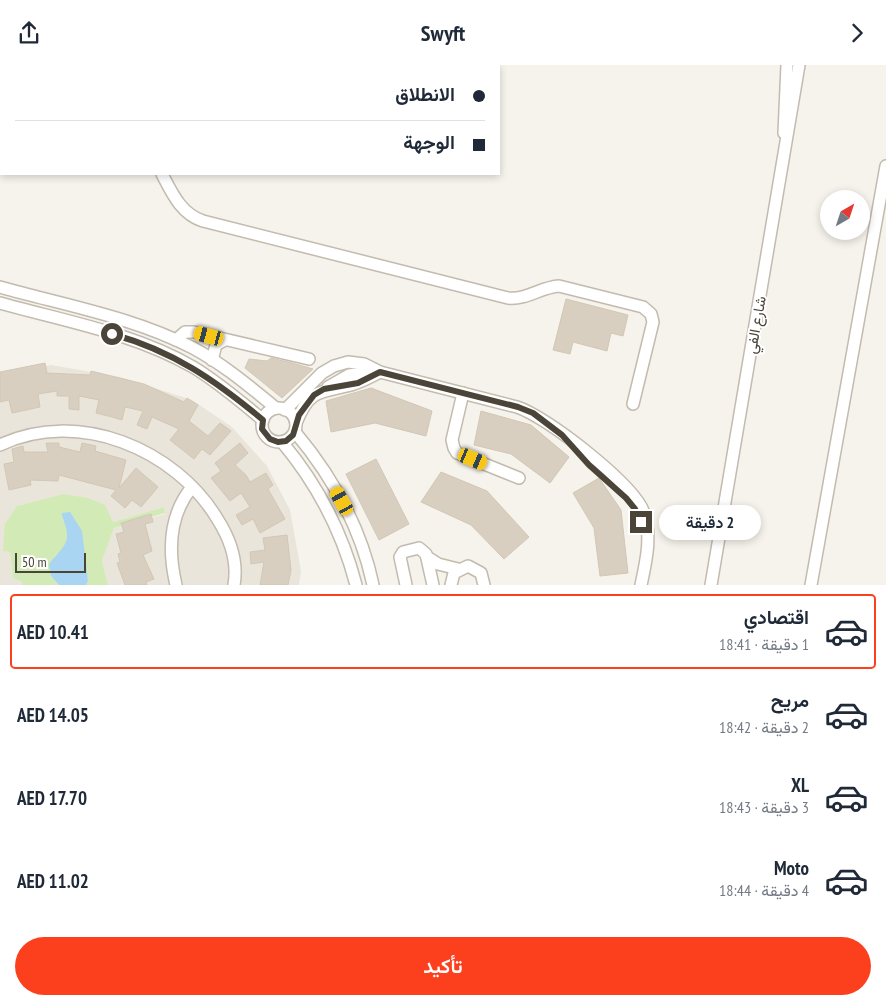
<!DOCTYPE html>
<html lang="ar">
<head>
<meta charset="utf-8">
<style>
  :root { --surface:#fff; --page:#f2f2f3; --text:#1f2937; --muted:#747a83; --line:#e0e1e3; --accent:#fc3f1d }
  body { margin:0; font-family:"PT Sans Narrow",Vazirmatn,sans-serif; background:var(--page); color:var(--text); direction:rtl; height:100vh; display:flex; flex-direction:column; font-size:19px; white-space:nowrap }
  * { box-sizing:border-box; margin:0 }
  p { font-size:16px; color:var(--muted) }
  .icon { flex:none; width:28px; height:28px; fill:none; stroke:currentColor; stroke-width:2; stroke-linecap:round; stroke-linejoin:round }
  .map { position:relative; height:520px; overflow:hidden; direction:ltr }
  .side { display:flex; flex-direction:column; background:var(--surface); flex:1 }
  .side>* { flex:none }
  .banner { position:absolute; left:0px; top:0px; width:500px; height:110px; box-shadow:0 2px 8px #0003; direction:rtl; display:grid; align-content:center; height:110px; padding:0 15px; background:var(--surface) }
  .needle { width:32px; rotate:39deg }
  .fabs { position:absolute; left:820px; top:125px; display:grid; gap:10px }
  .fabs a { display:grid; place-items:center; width:50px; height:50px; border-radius:50%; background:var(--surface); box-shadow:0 2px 8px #0003; font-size:25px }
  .scale { position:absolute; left:15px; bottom:12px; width:71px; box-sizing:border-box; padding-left:5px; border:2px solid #4b4439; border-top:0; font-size:14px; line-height:18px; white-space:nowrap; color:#4b4439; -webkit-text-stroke:4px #fff; paint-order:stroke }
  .end { position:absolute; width:22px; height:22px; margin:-11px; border:6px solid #4b4439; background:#fff; box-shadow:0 0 0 2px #fff }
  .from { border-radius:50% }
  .bubble { position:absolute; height:35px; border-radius:18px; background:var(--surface); box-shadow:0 2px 8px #0003; font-size:16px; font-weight:600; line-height:35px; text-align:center; direction:rtl }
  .car { position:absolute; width:15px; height:30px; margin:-15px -8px; border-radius:6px; box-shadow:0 0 4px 1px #0007; background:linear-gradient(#f5c518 24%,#345 0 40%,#f5c518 0 76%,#345 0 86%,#f5c518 0) }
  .banner b { display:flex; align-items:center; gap:18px; height:48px; font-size:19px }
  .banner b+b { border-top:1px solid var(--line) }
  .banner i { width:12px; height:12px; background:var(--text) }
  ul { padding:9px 0 0; list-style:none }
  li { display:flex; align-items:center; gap:15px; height:75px; margin:0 10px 8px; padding:0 5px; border:2px solid transparent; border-radius:5px }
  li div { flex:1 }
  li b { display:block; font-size:19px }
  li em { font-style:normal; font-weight:600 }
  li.active { border-color:var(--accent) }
  li>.icon { width:45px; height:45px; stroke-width:1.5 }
  .button { display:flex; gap:10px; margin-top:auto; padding:10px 15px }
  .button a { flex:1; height:58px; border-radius:30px; background:var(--accent); color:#fff; font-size:20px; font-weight:600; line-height:58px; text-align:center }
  header { display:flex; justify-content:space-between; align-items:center; height:65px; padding:0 15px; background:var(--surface); font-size:22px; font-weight:600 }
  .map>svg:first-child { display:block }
  .residential { fill:#eae5da }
  .green { fill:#d2eab5 }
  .water { fill:#a9d4f2 }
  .building { fill:#d8cfc1; stroke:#d3c7b4 }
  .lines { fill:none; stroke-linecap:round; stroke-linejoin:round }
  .minor-casing { stroke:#c2bbae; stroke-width:14 }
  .minor { stroke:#fff; stroke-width:11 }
  .route { stroke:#4b4439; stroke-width:6 }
  .labels { text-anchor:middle; stroke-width:4; stroke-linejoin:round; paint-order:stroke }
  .street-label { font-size:15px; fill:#4b4439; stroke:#fff }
</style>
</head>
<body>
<header><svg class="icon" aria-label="forward" viewBox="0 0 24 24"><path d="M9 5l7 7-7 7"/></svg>Swyft<svg class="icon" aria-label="share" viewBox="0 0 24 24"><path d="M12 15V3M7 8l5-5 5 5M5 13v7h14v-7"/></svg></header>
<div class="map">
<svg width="886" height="520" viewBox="0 0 886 520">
  <rect width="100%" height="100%" fill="#f6f3ec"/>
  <polygon class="residential" points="51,300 120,312 192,335 232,362 267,401 290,445 301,506 299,520 108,520 102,496 114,463 165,449 164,442 113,457 63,429 17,441 3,485 10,487 13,513 22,517 22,520 0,520 0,309"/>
  <polygon class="green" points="63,429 88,433 105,440 113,457 164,442 165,448 114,463 102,496 108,520 86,520 88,516 83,486 62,450 69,468 65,483 55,491 51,511 59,520 22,520 22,517 13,513 10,487 3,486 5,459 17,441"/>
  <path class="water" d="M70,447L82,466L88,516L86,520H59L51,511L49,499C65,479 73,478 62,451V448Z"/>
  <g class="building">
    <polygon points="566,234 628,250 623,271 611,268 607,286 573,277 570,289 553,285"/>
    <polygon points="271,293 292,298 313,304 282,333 245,303 249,294 267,296"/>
    <polygon points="45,298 47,308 90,310 91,306 144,319 184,337 187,333 198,340 189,356 208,371 220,358 231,366 210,390 202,384 194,394 170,375 179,364 152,352 147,364 137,360 143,346 125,342 122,355 112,352 96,348 99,335 79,331 79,345 69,344 69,331 57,331 57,326 38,329 40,342 12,348 9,335 0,337 0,307"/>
    <polygon points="371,323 432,346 426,371 375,358 331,367 326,336"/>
    <polygon points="481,346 531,360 569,392 550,418 511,389 474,380"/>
    <polygon points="46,378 59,378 59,382 80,387 82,378 96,381 95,386 126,395 119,423 136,403 158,422 141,442 132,435 125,443 111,431 116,425 59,410 58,416 30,415 31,420 9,425 4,399 14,397 12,384 23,381 24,387 48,387"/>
    <polygon points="240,378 248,388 235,400 246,410 250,417 266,408 273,420 268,424 285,454 260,468 253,454 242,460 236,450 250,442 241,428 230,436 211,413 221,406 215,398"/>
    <polygon points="376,394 409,459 379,475 346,409"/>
    <polygon points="441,407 487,426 529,472 504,494 471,460 421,437"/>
    <polygon points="599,413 621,445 628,508 600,511 594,463 573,428"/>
    <polygon points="151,449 153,457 145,459 152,486 143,490 154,514 146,517 147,520 125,520 117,498 120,497 118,489 121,488 116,469 124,467 121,458"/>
    <polygon points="287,470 291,505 288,520 260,520 264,497 251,499 250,487 265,485 263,473"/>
  </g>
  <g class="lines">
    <defs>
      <g id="minor">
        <polyline points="249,1 251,0"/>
        <polyline points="294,1 296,0"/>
        <polyline points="323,1 325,0"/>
        <polyline points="0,44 1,44"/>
        <polyline points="0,57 1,57"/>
        <polyline points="784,68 787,0"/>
        <polyline points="0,83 1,83"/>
        <polyline points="0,96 1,96"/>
        <path d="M162,109C172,128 181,149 203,156L508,233C527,235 541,222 559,221L643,242L651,249L653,257L633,339"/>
        <path d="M0,222C64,240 133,252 193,283C223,299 250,322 276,343"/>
        <path d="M0,238C64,256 134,268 193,302C218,317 240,336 263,355"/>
        <polyline points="176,275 185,267 194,267 309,294"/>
        <polyline points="212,295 216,280 225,275"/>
        <polyline points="328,322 349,310 373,307"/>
        <polyline points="463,328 452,375 454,383 457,388 519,413"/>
        <circle cx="279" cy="360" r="17"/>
        <path d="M285,345L322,308L334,301L348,297L364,299L380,307L517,342C546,351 635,420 644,448C652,471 646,497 641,520"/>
        <path d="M296,358C310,323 320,328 351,320C361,317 371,312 380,307"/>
        <path d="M295,367C332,411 361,463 373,520"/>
        <path d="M282,377C318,420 342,466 356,520"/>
        <path d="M0,380C78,343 176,384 218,455C230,474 238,497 234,520"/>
        <polyline points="427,492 438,499 458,504"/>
        <path d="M176,520C168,486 169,450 192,422"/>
        <polyline points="406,520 400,492 403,487 419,483 426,489 433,520"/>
        <polyline points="451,520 454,508 468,501 481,508 484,520"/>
        <polyline points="711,520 799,0"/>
        <polyline points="811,520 886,101"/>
      </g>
    </defs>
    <use href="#minor" class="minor-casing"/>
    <use href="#minor" class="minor"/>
  </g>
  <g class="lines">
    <path class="route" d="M112,269C173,286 215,315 263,355L262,364L270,374L278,377L286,376L293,370L299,350L314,330L324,324L358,318L380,307L518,342L533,348L562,370L589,400L626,433L635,444L641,457"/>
  </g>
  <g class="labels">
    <g class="street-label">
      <text transform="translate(756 260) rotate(-80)" y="5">شارع الفي</text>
    </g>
  </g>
</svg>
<div class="fabs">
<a><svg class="needle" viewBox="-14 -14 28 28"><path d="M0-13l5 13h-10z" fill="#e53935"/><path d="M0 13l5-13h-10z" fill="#747a83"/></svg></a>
</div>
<div class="scale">50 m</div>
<i class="end from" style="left:112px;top:269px"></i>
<i class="end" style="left:641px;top:457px"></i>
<div class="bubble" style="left:659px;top:440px;width:102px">2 دقيقة</div>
<i class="car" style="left:209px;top:271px;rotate:285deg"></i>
<i class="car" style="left:473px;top:394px;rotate:113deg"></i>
<i class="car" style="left:342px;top:436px;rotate:331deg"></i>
<div class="banner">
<b><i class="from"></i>الانطلاق</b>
<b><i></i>الوجهة</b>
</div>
</div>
<section class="side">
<ul>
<li class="active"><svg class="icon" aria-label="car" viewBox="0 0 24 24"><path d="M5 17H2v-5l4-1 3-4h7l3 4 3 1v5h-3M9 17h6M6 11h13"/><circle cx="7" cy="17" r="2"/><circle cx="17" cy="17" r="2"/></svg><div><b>اقتصادي</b><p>1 دقيقة · 18:41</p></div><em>AED 10.41</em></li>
<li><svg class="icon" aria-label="car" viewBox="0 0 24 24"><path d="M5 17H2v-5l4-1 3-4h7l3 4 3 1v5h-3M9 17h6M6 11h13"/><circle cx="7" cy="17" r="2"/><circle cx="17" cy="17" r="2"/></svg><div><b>مريح</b><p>2 دقيقة · 18:42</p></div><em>AED 14.05</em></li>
<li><svg class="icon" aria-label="car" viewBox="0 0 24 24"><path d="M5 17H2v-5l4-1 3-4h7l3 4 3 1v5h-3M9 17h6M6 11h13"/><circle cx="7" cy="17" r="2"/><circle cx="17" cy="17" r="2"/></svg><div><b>XL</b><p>3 دقيقة · 18:43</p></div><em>AED 17.70</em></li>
<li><svg class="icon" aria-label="car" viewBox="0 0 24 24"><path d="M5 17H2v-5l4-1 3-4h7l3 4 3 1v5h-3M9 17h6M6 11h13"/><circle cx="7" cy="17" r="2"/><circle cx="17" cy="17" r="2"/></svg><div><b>Moto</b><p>4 دقيقة · 18:44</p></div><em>AED 11.02</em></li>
</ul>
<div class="button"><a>تأكيد</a></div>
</section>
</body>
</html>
